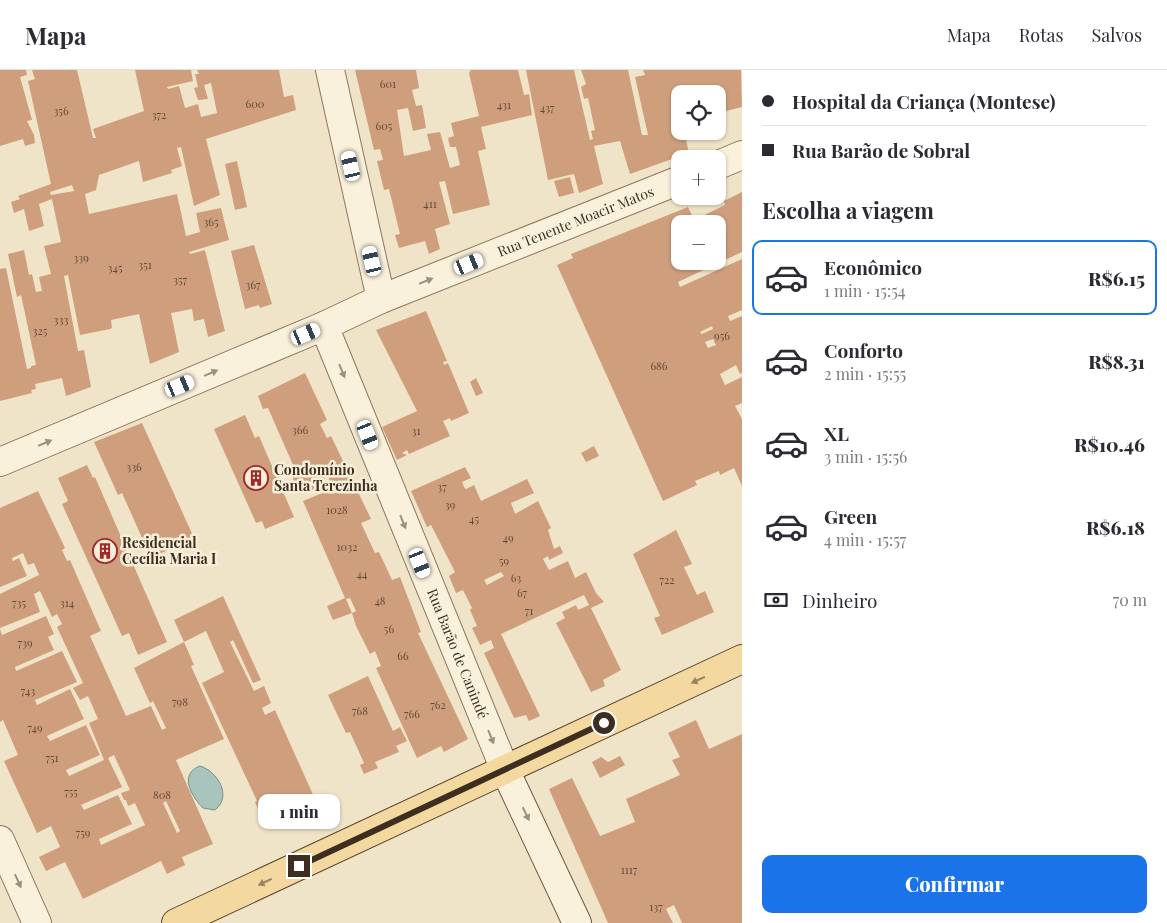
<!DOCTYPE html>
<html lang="pt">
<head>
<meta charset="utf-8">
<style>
  :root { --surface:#fff; --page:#f7f7f7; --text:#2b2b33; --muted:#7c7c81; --line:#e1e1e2; --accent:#1a73e8 }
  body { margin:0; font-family:"Playfair Display",serif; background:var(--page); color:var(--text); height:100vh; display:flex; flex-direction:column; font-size:19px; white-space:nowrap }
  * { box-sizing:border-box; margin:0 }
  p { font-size:16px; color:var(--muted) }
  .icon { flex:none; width:28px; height:28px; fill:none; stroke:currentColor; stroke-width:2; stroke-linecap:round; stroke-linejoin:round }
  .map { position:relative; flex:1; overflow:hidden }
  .drawer { display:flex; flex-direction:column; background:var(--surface); width:425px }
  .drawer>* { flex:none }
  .guide { display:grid; align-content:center; height:110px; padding:0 20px; background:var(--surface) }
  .tools { position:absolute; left:671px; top:15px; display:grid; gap:10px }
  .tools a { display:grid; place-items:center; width:55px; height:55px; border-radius:10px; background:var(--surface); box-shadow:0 1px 4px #0004; font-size:25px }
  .end { position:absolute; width:22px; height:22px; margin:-11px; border:6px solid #3d2e20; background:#fff; box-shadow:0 0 0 2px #fff }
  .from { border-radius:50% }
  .bubble { position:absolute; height:35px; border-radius:10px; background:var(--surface); box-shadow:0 1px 4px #0004; font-size:16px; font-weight:800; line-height:35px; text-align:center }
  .car { position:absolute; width:15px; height:30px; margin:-15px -8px; border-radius:6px; box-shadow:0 0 4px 1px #0007; background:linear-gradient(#fff 24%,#345 0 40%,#fff 0 76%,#345 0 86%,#fff 0) }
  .guide b { display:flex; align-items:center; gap:18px; height:48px; font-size:19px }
  .guide b+b { border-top:1px solid var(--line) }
  .guide i { width:12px; height:12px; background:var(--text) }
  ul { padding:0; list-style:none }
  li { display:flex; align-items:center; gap:15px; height:75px; margin:0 10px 8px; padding:0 10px; border:2px solid transparent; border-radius:10px }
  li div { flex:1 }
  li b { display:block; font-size:19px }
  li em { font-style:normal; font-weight:800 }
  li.selected { border-color:var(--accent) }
  li>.icon { width:45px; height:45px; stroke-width:1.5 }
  h2 { padding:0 20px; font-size:22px; line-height:60px }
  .pay { display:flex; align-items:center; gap:12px; height:55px; padding:0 20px; font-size:19px }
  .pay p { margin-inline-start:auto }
  .action { display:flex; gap:10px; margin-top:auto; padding:10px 20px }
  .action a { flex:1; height:58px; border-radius:10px; background:var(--accent); color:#fff; font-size:20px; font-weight:800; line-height:58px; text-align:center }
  header { display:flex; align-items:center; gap:30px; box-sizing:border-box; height:70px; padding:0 25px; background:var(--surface); border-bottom:1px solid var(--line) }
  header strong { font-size:24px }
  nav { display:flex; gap:28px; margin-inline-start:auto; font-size:18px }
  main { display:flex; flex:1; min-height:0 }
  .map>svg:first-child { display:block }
  .water { fill:#a9c4bc; stroke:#6f938a }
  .building { fill:#cf9f7d; fill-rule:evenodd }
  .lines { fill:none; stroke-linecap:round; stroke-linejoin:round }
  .street-casing { stroke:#8d765c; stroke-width:30 }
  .secondary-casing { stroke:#6f573f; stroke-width:30 }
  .primary-casing { stroke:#5b4430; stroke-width:30 }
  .street { stroke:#faf1dc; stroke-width:28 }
  .secondary { stroke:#faf1dc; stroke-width:28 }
  .primary { stroke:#f3d9a0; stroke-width:28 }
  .oneway { fill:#9c907e }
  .oneway2 { fill:#988460 }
  .route { stroke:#3d2e20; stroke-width:6 }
  .labels { text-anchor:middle; stroke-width:5; stroke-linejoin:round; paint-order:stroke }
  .number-label { font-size:11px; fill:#624a37 }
  .street-label { font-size:14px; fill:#3d2e20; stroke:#f7eed8 }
  .poi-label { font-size:14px; font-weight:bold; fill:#3d2e20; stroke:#f7eed8; text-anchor:start }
</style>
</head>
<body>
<header>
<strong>Mapa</strong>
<nav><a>Mapa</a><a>Rotas</a><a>Salvos</a></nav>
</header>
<main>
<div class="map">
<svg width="742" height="853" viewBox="0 0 742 853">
  <rect width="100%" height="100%" fill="#f0e4c8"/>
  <path class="water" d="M200,696C217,701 233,726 215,740L203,738C192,727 178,704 200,696Z"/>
  <g class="building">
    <polygon points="0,0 26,0 27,5 20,7 32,50 27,51 34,65 35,73 25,76 23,69 0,76"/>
    <path d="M32,0H77L93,68H96L93,59L144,41L135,0H191L193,11L167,17L168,19L179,16L185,38L198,34L201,47L217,43L211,13L204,15L208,29L198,30L194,18L198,17L195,4H199L197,0H279L284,27L293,25L296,40L206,69L220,125L194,136L181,77L177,78L182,96L171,100L172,103L143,112L139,91L99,105L96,120L85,124L89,144L177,124L186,166L200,162L196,143L221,138L229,170L189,182L190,184L205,180L225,261L208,267L204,249L194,251L192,239L171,243L179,282L150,294L139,244L111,250L112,258L110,259L80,265L68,205L64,206L78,281L84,280L91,317L66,326L62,308L35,314L36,319L31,320L32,323L0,331V199L6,198L27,299L31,298V296L36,295L21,225L17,227L8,184L24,180L29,205L32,204L36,222L42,221L39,207L51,204L44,176L61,172L52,129L39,134L44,156L29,161L24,139L14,143L11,132L20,129L18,126L51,114L28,11L35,9ZM72,115L74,121L51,125L50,122Z"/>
    <polygon points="355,0 416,0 419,18 412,20 416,36 422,35 426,58 413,61 408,38 397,40 404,86 431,80 427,64 440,62 450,98 460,95 456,77 450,77 448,68 454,66 451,53 479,46 469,3 471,0 518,0 524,25 529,24 532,45 481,57 486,79 478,81 490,135 453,144 445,111 439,112 450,154 435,159 440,179 429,184 425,171 399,178 395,165 400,164 389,119 384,120 377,91 383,90 380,79 374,80"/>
    <polygon points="526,0 574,0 590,70 593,69 591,61 595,60 588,28 584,29 581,17 586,14 581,0 628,0 642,65 648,65 635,7 645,5 643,0 741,0 742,37 718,43 718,24 680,24 680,30 676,31 680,46 680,61 684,61 689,83 630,104 620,71 594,76 603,114 579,123 574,104 548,110"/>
    <polygon points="237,91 247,137 235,140 225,94"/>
    <polygon points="570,107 574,123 559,127 554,111"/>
    <path d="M742,122V182L678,212L680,217L742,189V240L728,246L730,251L742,246V303L740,304L736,295L720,304L725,315L742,307V333L735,336L742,349V416L734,398L720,405L719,401L695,411L697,415L663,431L557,195L573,188L571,184L688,137L694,150L725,135L724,131ZM680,154H718V191H680ZM712,256L713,259L702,264L700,262ZM713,269L716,275L708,278L705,272Z"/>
    <polygon points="254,175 272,234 260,238 259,235 245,239 231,181"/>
    <polygon points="426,241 447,291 443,292 444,295 448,293 469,343 451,351 450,348 443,351 450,366 409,384 407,380 402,383 407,385 397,390 382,357 417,341 376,260"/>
    <polygon points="305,303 327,350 320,354 327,368 331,366 371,449 361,453 375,483 379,482 392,510 400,507 421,562 418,563 468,669 444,682 441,676 417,688 376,598 381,596 375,581 370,584 356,556 352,543 356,541 350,528 346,529 352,543 333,550 327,536 345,528 303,431 332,419 328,405 325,398 320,400 325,409 318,412 320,416 305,424 305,421 299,424 292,406 297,404 268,338 263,339 258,326"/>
    <polygon points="476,308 483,323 476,326 470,312"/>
    <polygon points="245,345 255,368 259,366 294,447 265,459 262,451 256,453 214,359"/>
    <polygon points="142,353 194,468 151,488 122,423 118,425 94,372"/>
    <polygon points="594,376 599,386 586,392 581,383"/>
    <polygon points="87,395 93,408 95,407 167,572 138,585 129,563 122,566 62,434 68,431 58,408"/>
    <path d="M465,397L471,408L462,412L464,417L466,419L474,415L481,431L527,409L534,423L511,433L515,444L538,431L551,458L548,460L554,479L560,476L563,483L549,490L548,486L543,489L549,500L568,491L575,508L586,502L596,523L604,532L591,538L621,600L603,610L605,616L591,622L556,553L565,548L562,542L576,535L578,540L589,535L584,525L501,564L540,646L529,651L526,645L514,648L484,583L494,578L491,570L480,575L472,558L477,556L470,540L472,538L463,520L456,523L449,506L455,502L431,455L427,457L411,421ZM501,502L504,506L487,515L484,510Z"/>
    <path d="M38,421L65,478L62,480L67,491L70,490L101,561L90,566L126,646L151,636L162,660L166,658L153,631L150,633L134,598L184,572L194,595L191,596L224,669L176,690L213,774L182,787L185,795L167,804L161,791L83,829L65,792L46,801L39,787L60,777L51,756L37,763L4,691L18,685L3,650L0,652V559L2,565L46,546L54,564L48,567L54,580L15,597L16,601L62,581L77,612L35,630L37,635L70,619L84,649L47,666L50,671L86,655L100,685L66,700L69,706L104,690L89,653L98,649L88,626L80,630L73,618L83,613L57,557L62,554L57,544L52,547L40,521L34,524L40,542L0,558V524L39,505L34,493L28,495L23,483L12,488L13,491L19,488L27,506L0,517V438ZM114,685L130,720L121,723L124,730H126L128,736L135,733L145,755L101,775L99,769L132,754L118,725L84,740L81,735L122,717L108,688ZM166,731L180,761L177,763L163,733Z"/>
    <polygon points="676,460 692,494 684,497 697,525 705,521 714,542 662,565 654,548 660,546 633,484"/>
    <polygon points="223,526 261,610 253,613 233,570 230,572 254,621 264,616 271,633 262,638 265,645 275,640 319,738 268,759 255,732 257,731 202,613 224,602 206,561 184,572 174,550"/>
    <polygon points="368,606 393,661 400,657 407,671 396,676 399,682 375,692 378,698 364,704 360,695 364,693 350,662 346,663 328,625"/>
    <polygon points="696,650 709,679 742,664 742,853 682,853 674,835 666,839 673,853 608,853 549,719 572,708 600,766 635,752 626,729 680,705 672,690 680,687 668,663"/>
    <polygon points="620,686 625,695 600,708 592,692 601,687 608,692"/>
  </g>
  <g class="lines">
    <defs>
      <g id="street">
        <polyline points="330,0 381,229"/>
        <polyline points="718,95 742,85"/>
        <path id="s1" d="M324,256L505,700"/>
        <path id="s2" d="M0,392L324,256L381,229L680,110"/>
        <polyline points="0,770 37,853"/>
      </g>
      <polyline id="secondary" points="505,700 577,853"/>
      <polyline id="primary" points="176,853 742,589"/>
    </defs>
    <use href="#street" class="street-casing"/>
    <use href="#secondary" class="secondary-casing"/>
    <use href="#primary" class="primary-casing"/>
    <use href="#street" class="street"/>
    <use href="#secondary" class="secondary"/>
    <use href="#primary" class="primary"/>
  </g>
  <defs><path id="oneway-solid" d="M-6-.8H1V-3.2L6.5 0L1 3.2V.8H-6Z" transform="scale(1.25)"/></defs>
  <g class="oneway">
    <use href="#oneway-solid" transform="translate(426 211) rotate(-22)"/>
    <use href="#oneway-solid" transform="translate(342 301) rotate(68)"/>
    <use href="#oneway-solid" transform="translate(211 303) rotate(-23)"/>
    <use href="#oneway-solid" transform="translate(45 373) rotate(-23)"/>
    <use href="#oneway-solid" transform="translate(403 452) rotate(68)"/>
    <use href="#oneway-solid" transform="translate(491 667) rotate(68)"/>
    <use href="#oneway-solid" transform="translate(526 744) rotate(65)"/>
    <use href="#oneway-solid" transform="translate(18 811) rotate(66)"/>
  </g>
  <g class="oneway2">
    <use href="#oneway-solid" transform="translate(698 610) rotate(155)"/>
    <use href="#oneway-solid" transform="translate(265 812) rotate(155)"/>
  </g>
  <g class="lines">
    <polyline class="route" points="299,796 604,653"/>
  </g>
  <defs>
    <symbol id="building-ring" viewBox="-11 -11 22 22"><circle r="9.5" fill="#f7eed8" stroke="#9e2a2b" stroke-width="1.5"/><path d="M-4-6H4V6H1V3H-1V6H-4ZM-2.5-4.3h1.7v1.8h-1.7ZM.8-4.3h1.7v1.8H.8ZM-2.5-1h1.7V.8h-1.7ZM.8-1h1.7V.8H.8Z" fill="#9e2a2b"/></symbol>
  </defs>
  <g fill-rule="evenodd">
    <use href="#building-ring" x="242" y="394" width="28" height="28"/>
    <use href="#building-ring" x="91" y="467" width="28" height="28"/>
  </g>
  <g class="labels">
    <g class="number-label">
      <text x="388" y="18">601</text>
      <text x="255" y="38">600</text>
      <text x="504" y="39">431</text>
      <text x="547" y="42">437</text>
      <text x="61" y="45">356</text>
      <text x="159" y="49">372</text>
      <text x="384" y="60">605</text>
      <text x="430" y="138">411</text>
      <text x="211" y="156">365</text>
      <text x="81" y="192">339</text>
      <text x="145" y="199">351</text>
      <text x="115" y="202">345</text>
      <text x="180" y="214">357</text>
      <text x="253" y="219">367</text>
      <text x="61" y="254">333</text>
      <text x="40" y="265">325</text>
      <text x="722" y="270">956</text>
      <text x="659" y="300">686</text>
      <text x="300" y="364">366</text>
      <text x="416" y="365">31</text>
      <text x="134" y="401">336</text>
      <text x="442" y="421">37</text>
      <text x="450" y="439">39</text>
      <text x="337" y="444">1028</text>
      <text x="474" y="453">45</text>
      <text x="508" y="472">49</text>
      <text x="347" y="481">1032</text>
      <text x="504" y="495">59</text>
      <text x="362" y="508">44</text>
      <text x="516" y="512">63</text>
      <text x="667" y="514">722</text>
      <text x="522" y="527">67</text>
      <text x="380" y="535">48</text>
      <text x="19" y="537">735</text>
      <text x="67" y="537">314</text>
      <text x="529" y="545">71</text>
      <text x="389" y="563">56</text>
      <text x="25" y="577">739</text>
      <text x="403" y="590">66</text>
      <text x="28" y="625">743</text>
      <text x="180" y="636">798</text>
      <text x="438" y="639">762</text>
      <text x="360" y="645">768</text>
      <text x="412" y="648">766</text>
      <text x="35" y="662">749</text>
      <text x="52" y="692">751</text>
      <text x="71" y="726">755</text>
      <text x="162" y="729">808</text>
      <text x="83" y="767">759</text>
      <text x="629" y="804">1117</text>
      <text x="656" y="841">137</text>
    </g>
    <g class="street-label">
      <text dy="5" stroke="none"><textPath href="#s2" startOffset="624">Rua Tenente Moacir Matos</textPath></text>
      <text dy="5" stroke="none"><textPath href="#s1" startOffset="354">Rua Barão de Canindé</textPath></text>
    </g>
    <g class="poi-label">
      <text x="274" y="405">Condomínio<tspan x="274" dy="16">Santa Terezinha</tspan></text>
      <text x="122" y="478">Residencial<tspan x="122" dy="16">Cecília Maria I</tspan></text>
    </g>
  </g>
</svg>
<div class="tools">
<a><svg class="icon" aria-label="locate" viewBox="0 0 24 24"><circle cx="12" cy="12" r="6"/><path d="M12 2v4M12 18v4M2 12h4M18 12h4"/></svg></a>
<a>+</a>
<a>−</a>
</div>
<i class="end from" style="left:604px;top:653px"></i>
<i class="end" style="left:299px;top:796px"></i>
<div class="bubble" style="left:258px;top:724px;width:82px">1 min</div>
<i class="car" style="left:351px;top:96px;rotate:347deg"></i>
<i class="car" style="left:372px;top:191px;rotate:347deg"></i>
<i class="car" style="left:469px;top:194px;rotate:68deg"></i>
<i class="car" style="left:306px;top:264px;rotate:67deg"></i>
<i class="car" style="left:180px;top:316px;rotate:67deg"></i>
<i class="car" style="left:368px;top:365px;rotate:158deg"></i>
<i class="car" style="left:420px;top:493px;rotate:158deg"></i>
</div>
<section class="drawer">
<div class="guide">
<b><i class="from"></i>Hospital da Criança (Montese)</b>
<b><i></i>Rua Barão de Sobral</b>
</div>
<h2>Escolha a viagem</h2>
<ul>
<li class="selected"><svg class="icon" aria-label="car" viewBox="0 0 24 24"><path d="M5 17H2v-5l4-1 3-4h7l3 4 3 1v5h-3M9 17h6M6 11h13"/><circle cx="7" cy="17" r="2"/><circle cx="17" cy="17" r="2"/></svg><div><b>Econômico</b><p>1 min · 15:54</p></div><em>R$6.15</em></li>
<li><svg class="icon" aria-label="car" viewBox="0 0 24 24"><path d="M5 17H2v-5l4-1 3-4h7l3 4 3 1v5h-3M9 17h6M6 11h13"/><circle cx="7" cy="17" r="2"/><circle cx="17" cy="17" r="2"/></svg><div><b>Conforto</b><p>2 min · 15:55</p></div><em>R$8.31</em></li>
<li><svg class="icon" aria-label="car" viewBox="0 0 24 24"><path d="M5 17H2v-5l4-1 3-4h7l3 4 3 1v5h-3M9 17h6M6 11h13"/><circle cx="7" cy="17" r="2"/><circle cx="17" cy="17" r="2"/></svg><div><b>XL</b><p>3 min · 15:56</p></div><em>R$10.46</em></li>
<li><svg class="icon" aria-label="car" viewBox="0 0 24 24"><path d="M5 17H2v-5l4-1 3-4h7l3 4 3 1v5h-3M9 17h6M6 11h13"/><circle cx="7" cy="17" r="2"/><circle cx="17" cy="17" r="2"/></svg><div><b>Green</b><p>4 min · 15:57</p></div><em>R$6.18</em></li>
</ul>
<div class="pay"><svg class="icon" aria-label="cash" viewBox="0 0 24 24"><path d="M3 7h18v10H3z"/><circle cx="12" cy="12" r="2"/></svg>Dinheiro<p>70 m</p></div>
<div class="action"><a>Confirmar</a></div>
</section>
</main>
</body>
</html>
